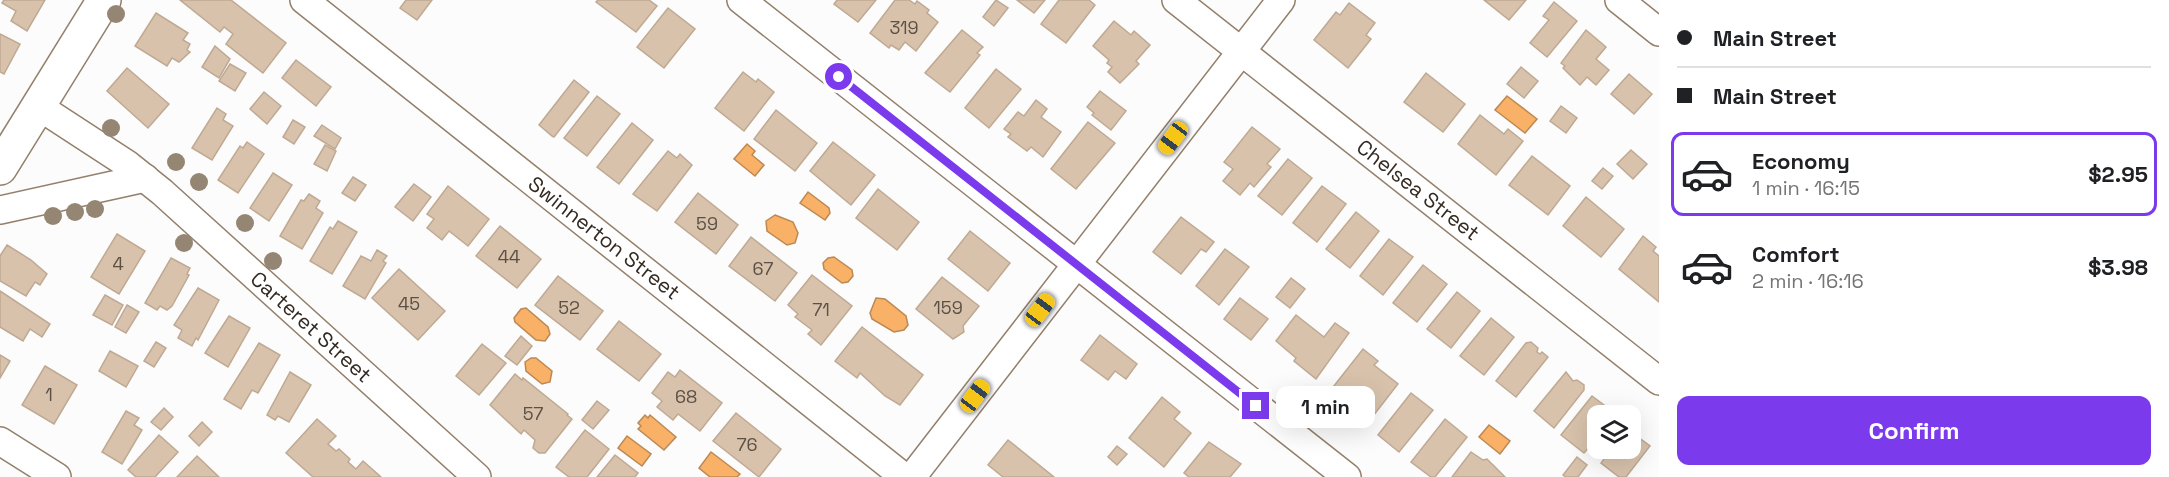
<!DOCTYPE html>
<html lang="en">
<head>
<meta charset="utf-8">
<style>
  :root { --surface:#fff; --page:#f6f6f6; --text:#202124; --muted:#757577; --line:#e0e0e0; --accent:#7c3aed }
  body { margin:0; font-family:"Space Grotesk",sans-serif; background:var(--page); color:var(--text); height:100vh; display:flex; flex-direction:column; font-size:22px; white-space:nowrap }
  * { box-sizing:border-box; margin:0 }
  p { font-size:20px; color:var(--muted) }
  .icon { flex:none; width:33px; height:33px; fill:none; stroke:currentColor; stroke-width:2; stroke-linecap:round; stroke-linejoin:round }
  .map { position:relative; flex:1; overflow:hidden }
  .details { display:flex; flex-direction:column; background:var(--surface); width:510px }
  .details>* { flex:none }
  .banner { display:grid; align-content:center; height:132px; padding:0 18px; background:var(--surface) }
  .fabs { position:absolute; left:1587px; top:405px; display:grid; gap:12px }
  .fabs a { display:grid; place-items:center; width:54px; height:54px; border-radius:12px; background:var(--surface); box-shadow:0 6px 24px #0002; font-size:30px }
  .end { position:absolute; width:27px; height:27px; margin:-14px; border:8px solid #7c3aed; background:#fff; box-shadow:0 0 0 3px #fff }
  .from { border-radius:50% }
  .bubble { position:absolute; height:42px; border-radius:12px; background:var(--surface); box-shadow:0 6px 24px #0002; font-size:20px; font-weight:700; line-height:42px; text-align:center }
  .car { position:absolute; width:18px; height:36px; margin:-18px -9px; border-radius:8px; box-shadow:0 0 4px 2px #0007; background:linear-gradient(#f5c518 24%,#345 0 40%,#f5c518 0 76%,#345 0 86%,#f5c518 0) }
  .banner b { display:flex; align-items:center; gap:21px; height:57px; font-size:22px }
  .banner b+b { border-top:2px solid var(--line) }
  .banner i { width:15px; height:15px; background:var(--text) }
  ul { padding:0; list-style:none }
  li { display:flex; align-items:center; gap:18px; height:84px; margin:0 12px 9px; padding:0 6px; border:3px solid transparent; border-radius:12px }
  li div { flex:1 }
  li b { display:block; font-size:22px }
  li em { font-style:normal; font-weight:700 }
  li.current { border-color:var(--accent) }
  li>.icon { width:54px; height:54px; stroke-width:1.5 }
  .action { display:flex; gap:12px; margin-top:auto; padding:12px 18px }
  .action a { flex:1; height:69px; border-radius:12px; background:var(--accent); color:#fff; font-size:24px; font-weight:700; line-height:69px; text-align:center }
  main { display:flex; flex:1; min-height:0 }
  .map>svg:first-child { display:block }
  .water { fill:#f8b166; stroke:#bd8852; stroke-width:1.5 }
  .building { fill:#d8c2ac; stroke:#bfa993; stroke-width:1.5 }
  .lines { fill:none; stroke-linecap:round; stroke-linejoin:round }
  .street-casing { stroke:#947f6a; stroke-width:30 }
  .secondary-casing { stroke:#947f6a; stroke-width:36 }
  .street { stroke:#fff; stroke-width:27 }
  .secondary { stroke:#fff; stroke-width:33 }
  .tree { fill:#958674 }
  .route { stroke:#7c3aed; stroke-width:8 }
  .labels { text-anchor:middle; stroke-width:4.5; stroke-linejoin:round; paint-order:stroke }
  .number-label { font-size:18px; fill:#5c5044 }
  .street-label { font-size:21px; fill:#332a22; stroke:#fff }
</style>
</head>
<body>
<main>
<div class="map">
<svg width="1659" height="477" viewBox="0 0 1659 477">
  <rect width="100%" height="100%" fill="#fcfcfc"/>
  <g class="water">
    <polygon points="1507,96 1537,119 1525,133 1495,110"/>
    <polygon points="747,144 755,151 752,155 764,165 755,176 734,159"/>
    <polygon points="808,192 829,208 830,213 825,220 800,203"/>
    <polygon points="775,215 793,222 798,233 795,243 787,245 767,231 766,221"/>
    <polygon points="834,257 852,270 853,276 848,282 842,283 824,269 823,263 828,258"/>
    <polygon points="876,298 885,299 906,316 908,325 904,330 894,332 872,319 870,313"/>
    <polygon points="526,308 548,327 550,334 545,341 536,340 515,322 514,318 521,309"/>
    <polygon points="531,358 536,358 552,371 550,382 542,384 526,371 525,362"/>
    <polygon points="645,415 648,418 650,415 676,437 664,450 638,429 641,426 638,423"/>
    <polygon points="1489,425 1510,441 1500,454 1479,437"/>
    <polygon points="627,436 651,454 642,466 618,448"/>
    <polygon points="711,452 740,474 737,477 710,477 699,468"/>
  </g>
  <g class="building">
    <polygon points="4,0 45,0 27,31 11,21 16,11 2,3"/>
    <polygon points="180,0 231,0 286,43 263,73 226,44 233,34 224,27 220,32"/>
    <polygon points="406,0 432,0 417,20 400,8"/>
    <polygon points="598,0 649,0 657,6 636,32 596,2"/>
    <polygon points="837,0 876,0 858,22 834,4"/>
    <polygon points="895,0 909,0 915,4 917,1 929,10 927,13 938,22 916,51 905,42 899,50 891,45 889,48 870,33"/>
    <polygon points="996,0 1008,8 994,26 983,17"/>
    <polygon points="1017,0 1045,0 1034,13"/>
    <polygon points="1059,0 1089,0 1095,5 1066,43 1041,24"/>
    <polygon points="1484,0 1526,0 1509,20"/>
    <polygon points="1554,2 1577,21 1547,57 1530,43 1549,20 1543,16"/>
    <polygon points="1349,3 1375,23 1366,35 1371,39 1348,68 1314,40 1336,12 1340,15"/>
    <polygon points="668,8 695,29 664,68 637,47"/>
    <polygon points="156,13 188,33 183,40 190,44 187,50 190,52 179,62 172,58 167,66 135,46"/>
    <polygon points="1114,21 1131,35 1134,31 1150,45 1136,61 1139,64 1120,83 1108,72 1112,67 1107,63 1109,60 1093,46"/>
    <polygon points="962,30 983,47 977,53 980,55 950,92 925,73"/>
    <polygon points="1586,30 1606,47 1596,59 1609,70 1596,85 1587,77 1580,85 1563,68 1565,66 1561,63"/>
    <polygon points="0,34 20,44 4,74 0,72"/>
    <polygon points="215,46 230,59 219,78 202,67"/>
    <polygon points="296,60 331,87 316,106 282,78"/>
    <polygon points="230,64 246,73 235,91 219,81"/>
    <polygon points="1521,67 1538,81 1524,98 1507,84"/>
    <polygon points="127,68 169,104 148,128 107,91"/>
    <polygon points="996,69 1021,89 989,128 965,108"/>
    <polygon points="743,72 756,82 758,79 774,92 744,131 715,108"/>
    <polygon points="1426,73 1465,104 1443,132 1404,102"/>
    <polygon points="1629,74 1652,94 1634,114 1611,94"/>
    <polygon points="574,80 589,92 554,137 552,136 539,125"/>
    <polygon points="1100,91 1126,111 1111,130 1092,115 1094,113 1087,107"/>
    <polygon points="264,92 281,106 267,124 250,109"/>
    <polygon points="597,96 620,114 587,156 564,138"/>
    <polygon points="1036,100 1047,109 1041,117 1061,132 1043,157 1031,147 1027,151 1008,137 1011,134 1004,129 1018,112 1024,116"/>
    <polygon points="1561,106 1577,118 1566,133 1550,121"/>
    <polygon points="217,108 226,114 223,120 233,126 212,160 192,148"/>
    <polygon points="776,110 817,143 795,171 754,139"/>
    <polygon points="1480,115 1504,134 1508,129 1523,141 1496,175 1458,144"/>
    <polygon points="293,120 305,127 294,144 283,137"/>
    <polygon points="1088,122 1115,143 1076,189 1051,169"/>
    <polygon points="632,123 653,140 619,184 597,167"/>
    <polygon points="322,125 341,138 335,149 314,136"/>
    <polygon points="1252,127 1280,149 1267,164 1271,167 1254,187 1250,183 1240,195 1223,181 1233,169 1224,162"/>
    <polygon points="247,142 264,154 238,193 218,180 240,146 243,148"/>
    <polygon points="833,142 875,175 851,205 810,171"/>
    <polygon points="325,145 336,151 327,171 314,164"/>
    <polygon points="1631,150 1647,164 1633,179 1617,164"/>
    <polygon points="668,151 677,158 680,154 692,165 657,211 633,194"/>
    <polygon points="1532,156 1570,186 1548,215 1509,185"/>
    <polygon points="1288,159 1312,178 1282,215 1258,196"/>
    <polygon points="1603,168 1613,176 1602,189 1592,181"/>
    <polygon points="273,173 292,185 269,221 250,208"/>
    <polygon points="353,177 366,185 355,201 342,193"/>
    <polygon points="414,184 431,197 413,221 395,207"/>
    <polygon points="448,186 489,219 468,246 449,231 442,240 427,228 434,219 427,214"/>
    <polygon points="1322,186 1346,204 1317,242 1293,223"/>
    <polygon points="878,189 919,222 897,250 856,218"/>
    <polygon points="698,193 738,225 716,254 675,222"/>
    <polygon points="309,194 320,201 316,208 323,213 302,249 280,236 301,200 304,201"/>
    <polygon points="1586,197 1624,229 1601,257 1563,226"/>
    <polygon points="1356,212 1379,231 1350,268 1326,249"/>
    <polygon points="1181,217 1214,242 1206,252 1201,249 1181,274 1153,252"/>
    <polygon points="338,221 357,232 332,274 310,261 330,227 333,229"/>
    <polygon points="500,226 541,259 517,288 476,256"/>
    <polygon points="970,231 1010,263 988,291 948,259"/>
    <polygon points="117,234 145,251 119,294 91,277"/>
    <polygon points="1643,236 1656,247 1653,251 1659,256 1659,302 1619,269"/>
    <polygon points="751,237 797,273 775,301 729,266"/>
    <polygon points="1389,239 1413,257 1383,295 1360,276"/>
    <polygon points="7,245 31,260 47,274 40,285 35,282 26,296 0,281 0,256"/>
    <polygon points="1225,249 1249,267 1219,305 1196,286"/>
    <polygon points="377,250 387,256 383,261 386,263 365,299 343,286 361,256 371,261"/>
    <polygon points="171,258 190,268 187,274 189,275 172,306 167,310 160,306 157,310 145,303"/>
    <polygon points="1423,265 1447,284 1417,322 1393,303"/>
    <polygon points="399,269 445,311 418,340 372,298"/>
    <polygon points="812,275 852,306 821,345 808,334 812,330 795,317 798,314 788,305"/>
    <polygon points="558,276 603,311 580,340 535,305"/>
    <polygon points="942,277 979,306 963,326 964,332 953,339 916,309"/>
    <polygon points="1291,278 1305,289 1290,308 1276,297"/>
    <polygon points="198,288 219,300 198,340 196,338 192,346 178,338 182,330 174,325"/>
    <polygon points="0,291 50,324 42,337 30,329 23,341 0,327"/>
    <polygon points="1457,292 1480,311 1451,348 1427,329"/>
    <polygon points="105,295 123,305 112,325 93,315"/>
    <polygon points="1240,298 1268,319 1251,340 1224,319"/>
    <polygon points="127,305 139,312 126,333 115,327"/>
    <polygon points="1296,315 1324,337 1335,323 1349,333 1316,379 1294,361 1296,358 1276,341"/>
    <polygon points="229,316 250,328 228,367 205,353"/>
    <polygon points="1491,318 1514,337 1484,375 1460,356"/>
    <polygon points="619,321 661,354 639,381 597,349"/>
    <polygon points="862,327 923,375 900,405 885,396 860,373 857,378 835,361"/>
    <polygon points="1100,335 1137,364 1126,379 1115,371 1108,380 1081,360"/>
    <polygon points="521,336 532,346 517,365 505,356"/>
    <polygon points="156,342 166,348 154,367 144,361"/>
    <polygon points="1531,342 1538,348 1537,352 1540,354 1542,352 1548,357 1516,397 1496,381 1526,343"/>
    <polygon points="259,343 280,355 258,393 252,390 241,409 224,399"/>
    <polygon points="482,344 506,363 479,395 456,376"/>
    <polygon points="1363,349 1378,361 1374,365 1398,384 1370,420 1342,397 1340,399 1330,391"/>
    <polygon points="110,351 138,366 126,387 99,371"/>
    <polygon points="0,355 10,361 0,378"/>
    <polygon points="45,366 77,385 54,424 22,405"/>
    <polygon points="680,370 722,403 700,431 678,414 673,420 657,407 662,401 652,393 668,372 675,377"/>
    <polygon points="290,372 311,385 289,422 278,416 275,420 267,415"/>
    <polygon points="1566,372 1573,381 1577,380 1584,385 1584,390 1554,428 1534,411"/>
    <polygon points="515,374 522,380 523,378 568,414 567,415 572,419 545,453 539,453 533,448 535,440 524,430 521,434 490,405"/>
    <polygon points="1411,393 1433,410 1399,452 1378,435"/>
    <polygon points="1592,396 1616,414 1598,416 1598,437 1584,453 1561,435"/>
    <polygon points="1162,397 1180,412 1174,419 1191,433 1164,467 1129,438"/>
    <polygon points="597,401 609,410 593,429 582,420"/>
    <polygon points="164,408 173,417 161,430 151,422"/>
    <polygon points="126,411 139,418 134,425 142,430 122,464 102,452"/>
    <polygon points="736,413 781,449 759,477 713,441"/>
    <polygon points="317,419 336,436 328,444 336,451 339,449 350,459 348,462 356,469 363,461 381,477 313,477 286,453"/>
    <polygon points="1445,419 1467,437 1435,477 1431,477 1411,462"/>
    <polygon points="202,422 212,432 199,446 189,436"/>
    <polygon points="585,430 609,449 587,477 569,477 556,467"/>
    <polygon points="1630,431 1650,446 1626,477 1619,477 1601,463 1612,448 1630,448"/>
    <polygon points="159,435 178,452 155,477 136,477 128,470"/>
    <polygon points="1008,440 1054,477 1003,477 988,465"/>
    <polygon points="1209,442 1241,464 1230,477 1189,477 1184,473"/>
    <polygon points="1117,446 1127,454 1117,465 1108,457"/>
    <polygon points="1471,452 1483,460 1487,459 1505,477 1452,477"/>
    <polygon points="615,455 638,473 635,477 597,477"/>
    <polygon points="197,456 219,477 177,477"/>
    <polygon points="1577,457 1587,465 1578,477 1566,477 1563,475"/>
  </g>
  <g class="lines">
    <defs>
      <g id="street">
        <polyline points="304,0 904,477"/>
        <polyline points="741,0 1347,477"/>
        <polyline points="1176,0 1659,381"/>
        <polyline points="1619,0 1659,32"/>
        <polyline points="38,106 127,164 162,192 477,477"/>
        <polyline points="0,210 145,178"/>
        <polyline points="0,441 57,477"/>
        <polyline points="912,477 1281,0"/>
      </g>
      <polyline id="secondary" points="0,168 104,0"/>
    </defs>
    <use href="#street" class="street-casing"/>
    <use href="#secondary" class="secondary-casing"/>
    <use href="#street" class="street"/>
    <use href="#secondary" class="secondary"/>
  </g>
  <g class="tree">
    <circle cx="116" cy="14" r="9"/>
    <circle cx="111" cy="128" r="9"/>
    <circle cx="176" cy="162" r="9"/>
    <circle cx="199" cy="182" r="9"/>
    <circle cx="95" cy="209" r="9"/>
    <circle cx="75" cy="212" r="9"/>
    <circle cx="53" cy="216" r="9"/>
    <circle cx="245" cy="223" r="9"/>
    <circle cx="184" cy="243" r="9"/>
    <circle cx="273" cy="261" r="9"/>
  </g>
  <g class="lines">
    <polyline class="route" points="839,77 1256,406"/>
  </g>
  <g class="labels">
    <g class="number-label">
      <text x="904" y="34">319</text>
      <text x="707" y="230">59</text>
      <text x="509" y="263">44</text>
      <text x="118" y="270">4</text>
      <text x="763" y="275">67</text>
      <text x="409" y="310">45</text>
      <text x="569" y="314">52</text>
      <text x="948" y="314">159</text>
      <text x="821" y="316">71</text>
      <text x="49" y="401">1</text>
      <text x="686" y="403">68</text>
      <text x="533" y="420">57</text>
      <text x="747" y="451">76</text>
    </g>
    <g class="street-label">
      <text transform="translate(1418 190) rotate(38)" y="7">Chelsea Street</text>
      <text transform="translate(604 238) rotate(38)" y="7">Swinnerton Street</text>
      <text transform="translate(311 327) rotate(42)" y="7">Carteret Street</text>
    </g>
  </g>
</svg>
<div class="fabs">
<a><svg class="icon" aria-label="layers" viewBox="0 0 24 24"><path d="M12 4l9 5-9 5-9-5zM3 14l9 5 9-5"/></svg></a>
</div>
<i class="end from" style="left:839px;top:77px"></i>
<i class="end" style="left:1256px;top:406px"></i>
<div class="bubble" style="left:1276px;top:386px;width:99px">1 min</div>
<i class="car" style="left:1173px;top:138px;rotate:217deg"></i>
<i class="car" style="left:1040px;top:310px;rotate:37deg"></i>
<i class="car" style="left:975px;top:396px;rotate:37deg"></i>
</div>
<section class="details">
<div class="banner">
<b><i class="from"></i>Main Street</b>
<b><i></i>Main Street</b>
</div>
<ul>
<li class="current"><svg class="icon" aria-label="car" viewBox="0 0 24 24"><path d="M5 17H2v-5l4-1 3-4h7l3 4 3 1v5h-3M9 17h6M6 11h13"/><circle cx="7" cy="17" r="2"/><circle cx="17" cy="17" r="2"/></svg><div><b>Economy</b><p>1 min · 16:15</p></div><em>$2.95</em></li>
<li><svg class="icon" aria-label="car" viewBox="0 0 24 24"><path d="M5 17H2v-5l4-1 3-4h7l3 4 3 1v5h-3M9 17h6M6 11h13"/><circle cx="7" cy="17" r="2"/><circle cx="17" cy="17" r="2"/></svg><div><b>Comfort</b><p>2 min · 16:16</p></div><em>$3.98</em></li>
</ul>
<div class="action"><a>Confirm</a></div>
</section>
</main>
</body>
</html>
